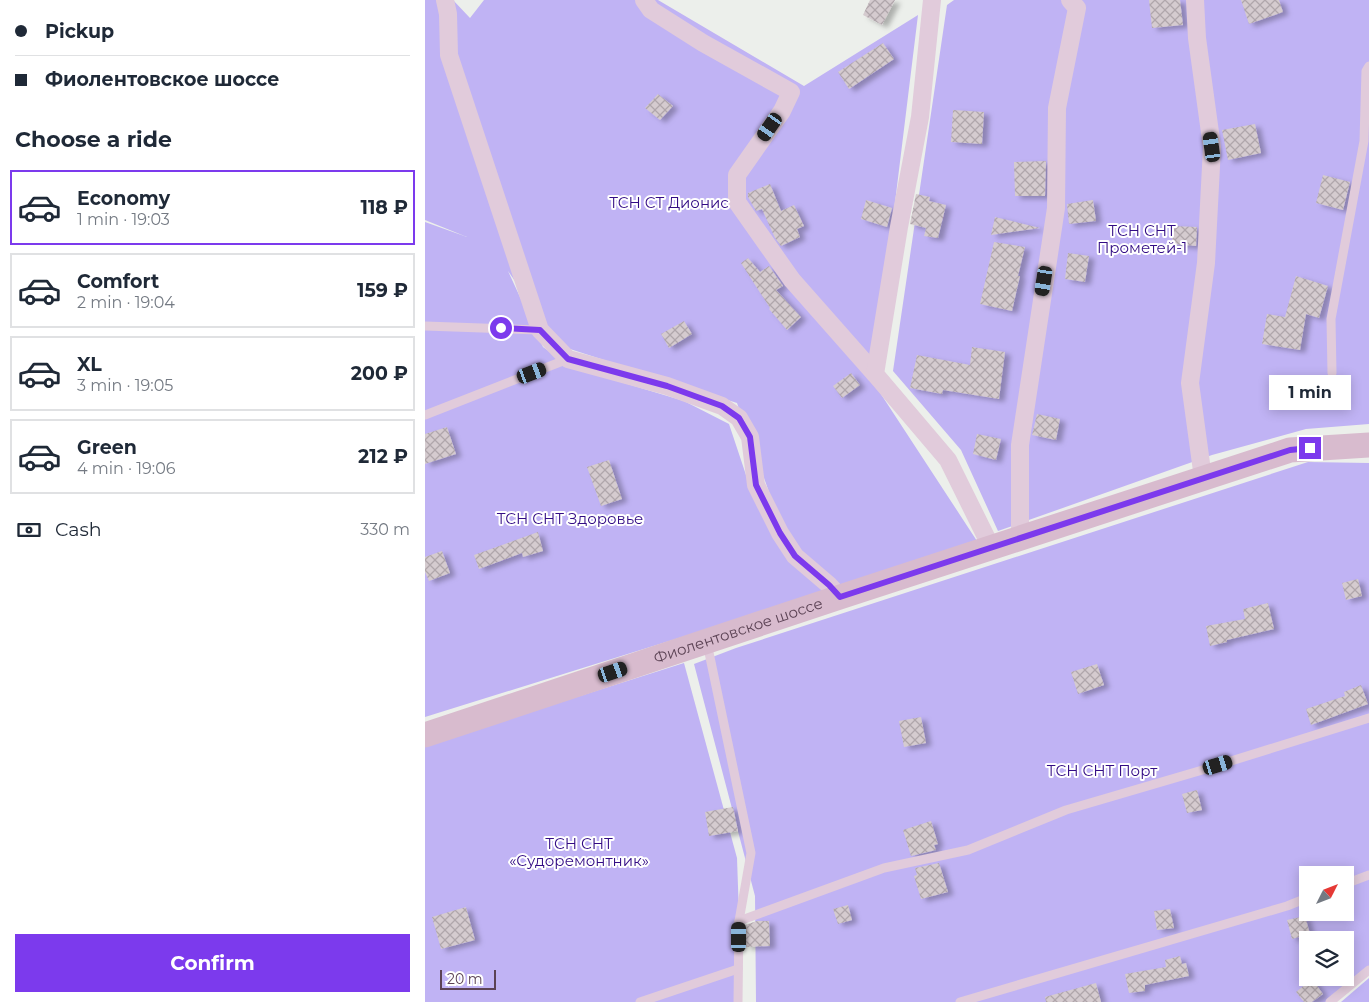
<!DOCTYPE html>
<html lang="en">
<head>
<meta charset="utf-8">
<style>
  :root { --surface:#fff; --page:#f6f6f7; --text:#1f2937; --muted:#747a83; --line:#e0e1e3; --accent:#7c3aed }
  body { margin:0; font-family:Montserrat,sans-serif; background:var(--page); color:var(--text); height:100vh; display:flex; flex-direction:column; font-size:19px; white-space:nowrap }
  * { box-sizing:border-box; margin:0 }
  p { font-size:16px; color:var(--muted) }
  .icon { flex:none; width:28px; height:28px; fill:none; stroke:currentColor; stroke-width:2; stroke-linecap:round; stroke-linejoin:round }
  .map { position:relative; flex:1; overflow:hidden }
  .panel { display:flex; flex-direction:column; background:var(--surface); width:425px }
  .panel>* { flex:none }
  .banner { display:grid; align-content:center; height:110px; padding:0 15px; background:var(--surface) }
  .needle { width:32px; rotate:48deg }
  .buttons { position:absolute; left:874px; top:866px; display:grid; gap:10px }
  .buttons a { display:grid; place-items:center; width:55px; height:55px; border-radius:0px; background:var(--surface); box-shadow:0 2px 12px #0003; font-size:25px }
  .scale { position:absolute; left:15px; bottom:12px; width:56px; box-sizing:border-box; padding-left:5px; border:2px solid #5b4254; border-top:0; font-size:14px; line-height:18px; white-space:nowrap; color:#5b4254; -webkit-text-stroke:4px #fff; paint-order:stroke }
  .end { position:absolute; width:22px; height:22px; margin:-11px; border:6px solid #7c3aed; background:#fff; box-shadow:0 0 0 2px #fff }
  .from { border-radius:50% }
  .bubble { position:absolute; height:35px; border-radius:0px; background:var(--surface); box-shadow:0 2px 12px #0003; font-size:16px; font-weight:700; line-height:35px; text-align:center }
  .car { position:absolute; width:15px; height:30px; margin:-15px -8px; border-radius:6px; box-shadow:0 0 4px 1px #0007; background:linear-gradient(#222 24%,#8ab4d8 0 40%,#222 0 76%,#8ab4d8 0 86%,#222 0) }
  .banner b { display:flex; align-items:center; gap:18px; height:48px; font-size:19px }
  .banner b+b { border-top:1px solid var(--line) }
  .banner i { width:12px; height:12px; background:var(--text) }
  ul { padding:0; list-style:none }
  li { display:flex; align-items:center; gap:15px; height:75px; margin:0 10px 8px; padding:0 5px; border:2px solid var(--line); border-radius:0px }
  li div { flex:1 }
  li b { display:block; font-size:19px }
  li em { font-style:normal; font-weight:700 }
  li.on { border-color:var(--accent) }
  li>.icon { width:45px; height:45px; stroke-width:1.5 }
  h2 { padding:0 15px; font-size:22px; line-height:60px }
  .pay { display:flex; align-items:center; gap:12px; height:55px; padding:0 15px; font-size:19px }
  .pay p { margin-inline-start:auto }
  .button { display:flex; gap:10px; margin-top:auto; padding:10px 15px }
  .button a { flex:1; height:58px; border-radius:0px; background:var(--accent); color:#fff; font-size:20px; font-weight:700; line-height:58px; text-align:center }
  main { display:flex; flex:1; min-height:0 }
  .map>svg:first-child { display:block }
  .green { fill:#c0b3f4; fill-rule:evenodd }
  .building { fill:url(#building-cross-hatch); filter:url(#shadow) }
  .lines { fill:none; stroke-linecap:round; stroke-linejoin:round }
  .lane { stroke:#e1cbdb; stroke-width:9 }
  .street { stroke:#e1cbdb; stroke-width:18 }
  .secondary { stroke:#d8bbce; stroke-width:25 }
  .route { stroke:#7c3aed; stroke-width:6 }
  .labels { text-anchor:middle; stroke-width:4; stroke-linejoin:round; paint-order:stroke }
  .park-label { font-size:15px; fill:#320b84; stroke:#fff }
  .street-label { font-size:15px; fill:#5b4254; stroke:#fff }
</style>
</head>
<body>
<main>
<section class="panel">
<div class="banner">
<b><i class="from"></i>Pickup</b>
<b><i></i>Фиолентовское шоссе</b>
</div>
<h2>Choose a ride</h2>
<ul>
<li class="on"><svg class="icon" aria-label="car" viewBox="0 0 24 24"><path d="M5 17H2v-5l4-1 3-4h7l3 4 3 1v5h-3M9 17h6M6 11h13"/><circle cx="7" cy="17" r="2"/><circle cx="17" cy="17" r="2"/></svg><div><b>Economy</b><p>1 min · 19:03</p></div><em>118 ₽</em></li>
<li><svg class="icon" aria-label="car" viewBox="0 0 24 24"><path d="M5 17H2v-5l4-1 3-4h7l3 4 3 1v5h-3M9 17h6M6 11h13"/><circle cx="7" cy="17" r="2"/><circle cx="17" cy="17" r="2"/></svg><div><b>Comfort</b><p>2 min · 19:04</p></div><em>159 ₽</em></li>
<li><svg class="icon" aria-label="car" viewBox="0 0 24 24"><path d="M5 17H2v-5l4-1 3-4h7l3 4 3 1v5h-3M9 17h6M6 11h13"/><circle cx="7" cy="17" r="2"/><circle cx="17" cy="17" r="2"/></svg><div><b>XL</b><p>3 min · 19:05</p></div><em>200 ₽</em></li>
<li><svg class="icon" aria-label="car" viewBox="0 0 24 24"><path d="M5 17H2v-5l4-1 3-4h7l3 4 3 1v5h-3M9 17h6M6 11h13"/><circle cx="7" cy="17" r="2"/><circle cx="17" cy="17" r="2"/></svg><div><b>Green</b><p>4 min · 19:06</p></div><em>212 ₽</em></li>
</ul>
<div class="pay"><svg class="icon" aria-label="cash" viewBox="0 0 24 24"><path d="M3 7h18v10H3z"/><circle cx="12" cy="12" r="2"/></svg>Cash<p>330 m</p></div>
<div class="button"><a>Confirm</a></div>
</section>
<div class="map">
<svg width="944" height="1002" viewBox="0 0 944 1002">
  <defs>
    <pattern id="building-cross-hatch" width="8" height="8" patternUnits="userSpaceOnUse" patternTransform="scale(1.25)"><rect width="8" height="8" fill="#d5cbcf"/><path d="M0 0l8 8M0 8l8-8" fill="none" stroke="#b0a6ab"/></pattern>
    <filter id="shadow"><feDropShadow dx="5.5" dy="3" stdDeviation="2.5" flood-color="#0004"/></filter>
  </defs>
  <rect width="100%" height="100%" fill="#ecefeb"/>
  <g class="green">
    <polygon points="0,0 28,0 45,18 59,0 233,0 379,86 493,15 448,382 552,541 411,586 361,539 312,403 145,349 120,324 83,271 118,347 146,367 259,401 304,424 324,484 348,537 405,591 0,717 0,222 42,237 0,220"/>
    <polygon points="529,0 944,0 944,424 881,429 787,455 573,531 536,450 468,371 522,5"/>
    <path d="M883,462L944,463V967L903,1002H331L330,896L269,664L311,648ZM882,875H920V912H882ZM882,940H920V978H882Z"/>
    <polygon points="259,663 312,858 317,1002 0,1002 0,745"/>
    <polygon points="944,978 944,1002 916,1002"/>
  </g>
  <g class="building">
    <polygon points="445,0 470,0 457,25 438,15"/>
    <polygon points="724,0 755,0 758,25 727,28"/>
    <polygon points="816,0 854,0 858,12 824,24"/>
    <polygon points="458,43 469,59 424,89 413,72"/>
    <polygon points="233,94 248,106 235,120 220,108"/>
    <polygon points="528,110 559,112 557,144 526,142"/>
    <polygon points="830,124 836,153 803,160 797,130"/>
    <polygon points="621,161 620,196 590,196 589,162"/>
    <polygon points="898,175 925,182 918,210 891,203"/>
    <polygon points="345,184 356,211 369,205 379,226 372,229 375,237 356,246 350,238 337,209 331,211 323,197 323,193"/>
    <polygon points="491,194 505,197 504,201 521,205 513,238 499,236 501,228 485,224"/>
    <polygon points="441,200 467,208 462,227 436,219"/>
    <polygon points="668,200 671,221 644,224 642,204"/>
    <polygon points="570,217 615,228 566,235"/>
    <polygon points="748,226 772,227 771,246 747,244"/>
    <polygon points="569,242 600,247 593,276 595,276 587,311 555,304"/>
    <polygon points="643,253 664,256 660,282 640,279"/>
    <polygon points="323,258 335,272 344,266 358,286 351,290 376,317 362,330 344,309 345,308 316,263"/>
    <polygon points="871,276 903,286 894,318 881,314 875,350 837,344 842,314 860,317"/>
    <polygon points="259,321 267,334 244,348 236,334"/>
    <polygon points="547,347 580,352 574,399 518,390 517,394 485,388 492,355 545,365"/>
    <polygon points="426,373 435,385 417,398 408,386"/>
    <polygon points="612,414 635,419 631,440 607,435"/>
    <polygon points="22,427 31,454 0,464 0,434"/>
    <polygon points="552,434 576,439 571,460 548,454"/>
    <polygon points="184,460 197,499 176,506 162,467"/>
    <polygon points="113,532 118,551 98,557 97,553 54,569 49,555"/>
    <polygon points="17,551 25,573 4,581 0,572 0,557"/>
    <polygon points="933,579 937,596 921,600 917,583"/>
    <polygon points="843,603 849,629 802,640 802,642 785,646 781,626 820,619 818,609"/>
    <polygon points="672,664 679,685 653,694 646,672"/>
    <polygon points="936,685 943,704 886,725 881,709 920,696 919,692"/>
    <polygon points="496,717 501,743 479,747 474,721"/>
    <polygon points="772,790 777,810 762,813 757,794"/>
    <polygon points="308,807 313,831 284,836 280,812"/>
    <polygon points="506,821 513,844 509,845 511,850 486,856 478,830"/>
    <polygon points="514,863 523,892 496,899 489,876 492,875 490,868"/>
    <polygon points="423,905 427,920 413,924 408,909"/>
    <polygon points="41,907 50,940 16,949 7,917"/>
    <polygon points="745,909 749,928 732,930 729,911"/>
    <polygon points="880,916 885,934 867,939 862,920"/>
    <polygon points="332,921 344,921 345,946 320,947 320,925"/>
    <polygon points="755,956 757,964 761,963 764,976 720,985 720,991 704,993 700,974 741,967 740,960"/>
    <polygon points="887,979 898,994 887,1002 879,1002 871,992"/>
    <polygon points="671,983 676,1002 621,1002 620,997"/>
  </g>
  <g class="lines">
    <g class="lane">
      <polyline points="0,326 115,330"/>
      <polyline points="907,373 906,319 939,141 941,71 944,66"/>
      <polyline points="0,415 143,359"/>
      <polyline points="282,643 326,853 314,921 313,1002"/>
      <polyline points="920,884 944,875"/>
      <polyline points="314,921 459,868 543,850 641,810 774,771 944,718"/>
      <polyline points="215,1002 313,969"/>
      <polyline points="535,1002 862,906 882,898"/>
      <polyline points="905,1002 944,970"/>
    </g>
    <g class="street">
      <polyline points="20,0 23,14 24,55 115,330 143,359 242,386 297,406 314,418 325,437 331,485 355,533 370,556 404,585 415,597"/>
      <polyline points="219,0 226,10 278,43 366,92 357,111 312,175 312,202 367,280 450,374"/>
      <polyline points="507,0 495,117 474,227 450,374 523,460 566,547"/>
      <polyline points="770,0 772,38 787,147 781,263 765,383 778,478"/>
      <polyline points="595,537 595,445 631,208 632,108 652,8 645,0"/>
    </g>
    <path class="secondary" id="s1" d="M0,735L415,597L865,450L944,445"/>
  </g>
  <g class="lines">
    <polyline class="route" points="76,328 115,330 143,359 242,386 297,406 314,418 325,437 331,485 355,533 370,556 404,585 415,597 865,450 885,448"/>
  </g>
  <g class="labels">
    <g class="park-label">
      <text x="244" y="208">ТСН СТ Дионис</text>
      <text x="717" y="236">ТСН СНТ<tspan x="717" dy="17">Прометей-1</tspan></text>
      <text x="145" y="524">ТСН СНТ Здоровье</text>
      <text x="677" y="776">ТСН СНТ Порт</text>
      <text x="154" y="849">ТСН СНТ<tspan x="154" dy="17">«Судоремонтник»</tspan></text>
    </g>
    <g class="street-label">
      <text dy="5" stroke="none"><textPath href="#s1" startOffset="330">Фиолентовское шоссе</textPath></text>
    </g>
  </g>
</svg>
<div class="buttons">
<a><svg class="needle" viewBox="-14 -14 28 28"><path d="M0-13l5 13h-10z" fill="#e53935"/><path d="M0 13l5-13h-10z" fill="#747a83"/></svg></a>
<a><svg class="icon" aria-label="layers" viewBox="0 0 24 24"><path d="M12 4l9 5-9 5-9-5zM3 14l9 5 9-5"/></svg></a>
</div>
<div class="scale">20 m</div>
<i class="end from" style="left:76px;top:328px"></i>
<i class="end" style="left:885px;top:448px"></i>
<div class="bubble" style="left:844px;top:375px;width:82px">1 min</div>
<i class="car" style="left:345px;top:127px;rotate:215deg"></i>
<i class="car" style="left:787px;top:147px;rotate:352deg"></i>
<i class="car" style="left:619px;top:281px;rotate:189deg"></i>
<i class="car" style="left:107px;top:373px;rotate:69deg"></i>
<i class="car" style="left:188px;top:672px;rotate:71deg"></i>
<i class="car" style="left:793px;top:765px;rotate:73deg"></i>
<i class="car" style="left:314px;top:937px;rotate:0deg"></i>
</div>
</main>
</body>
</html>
